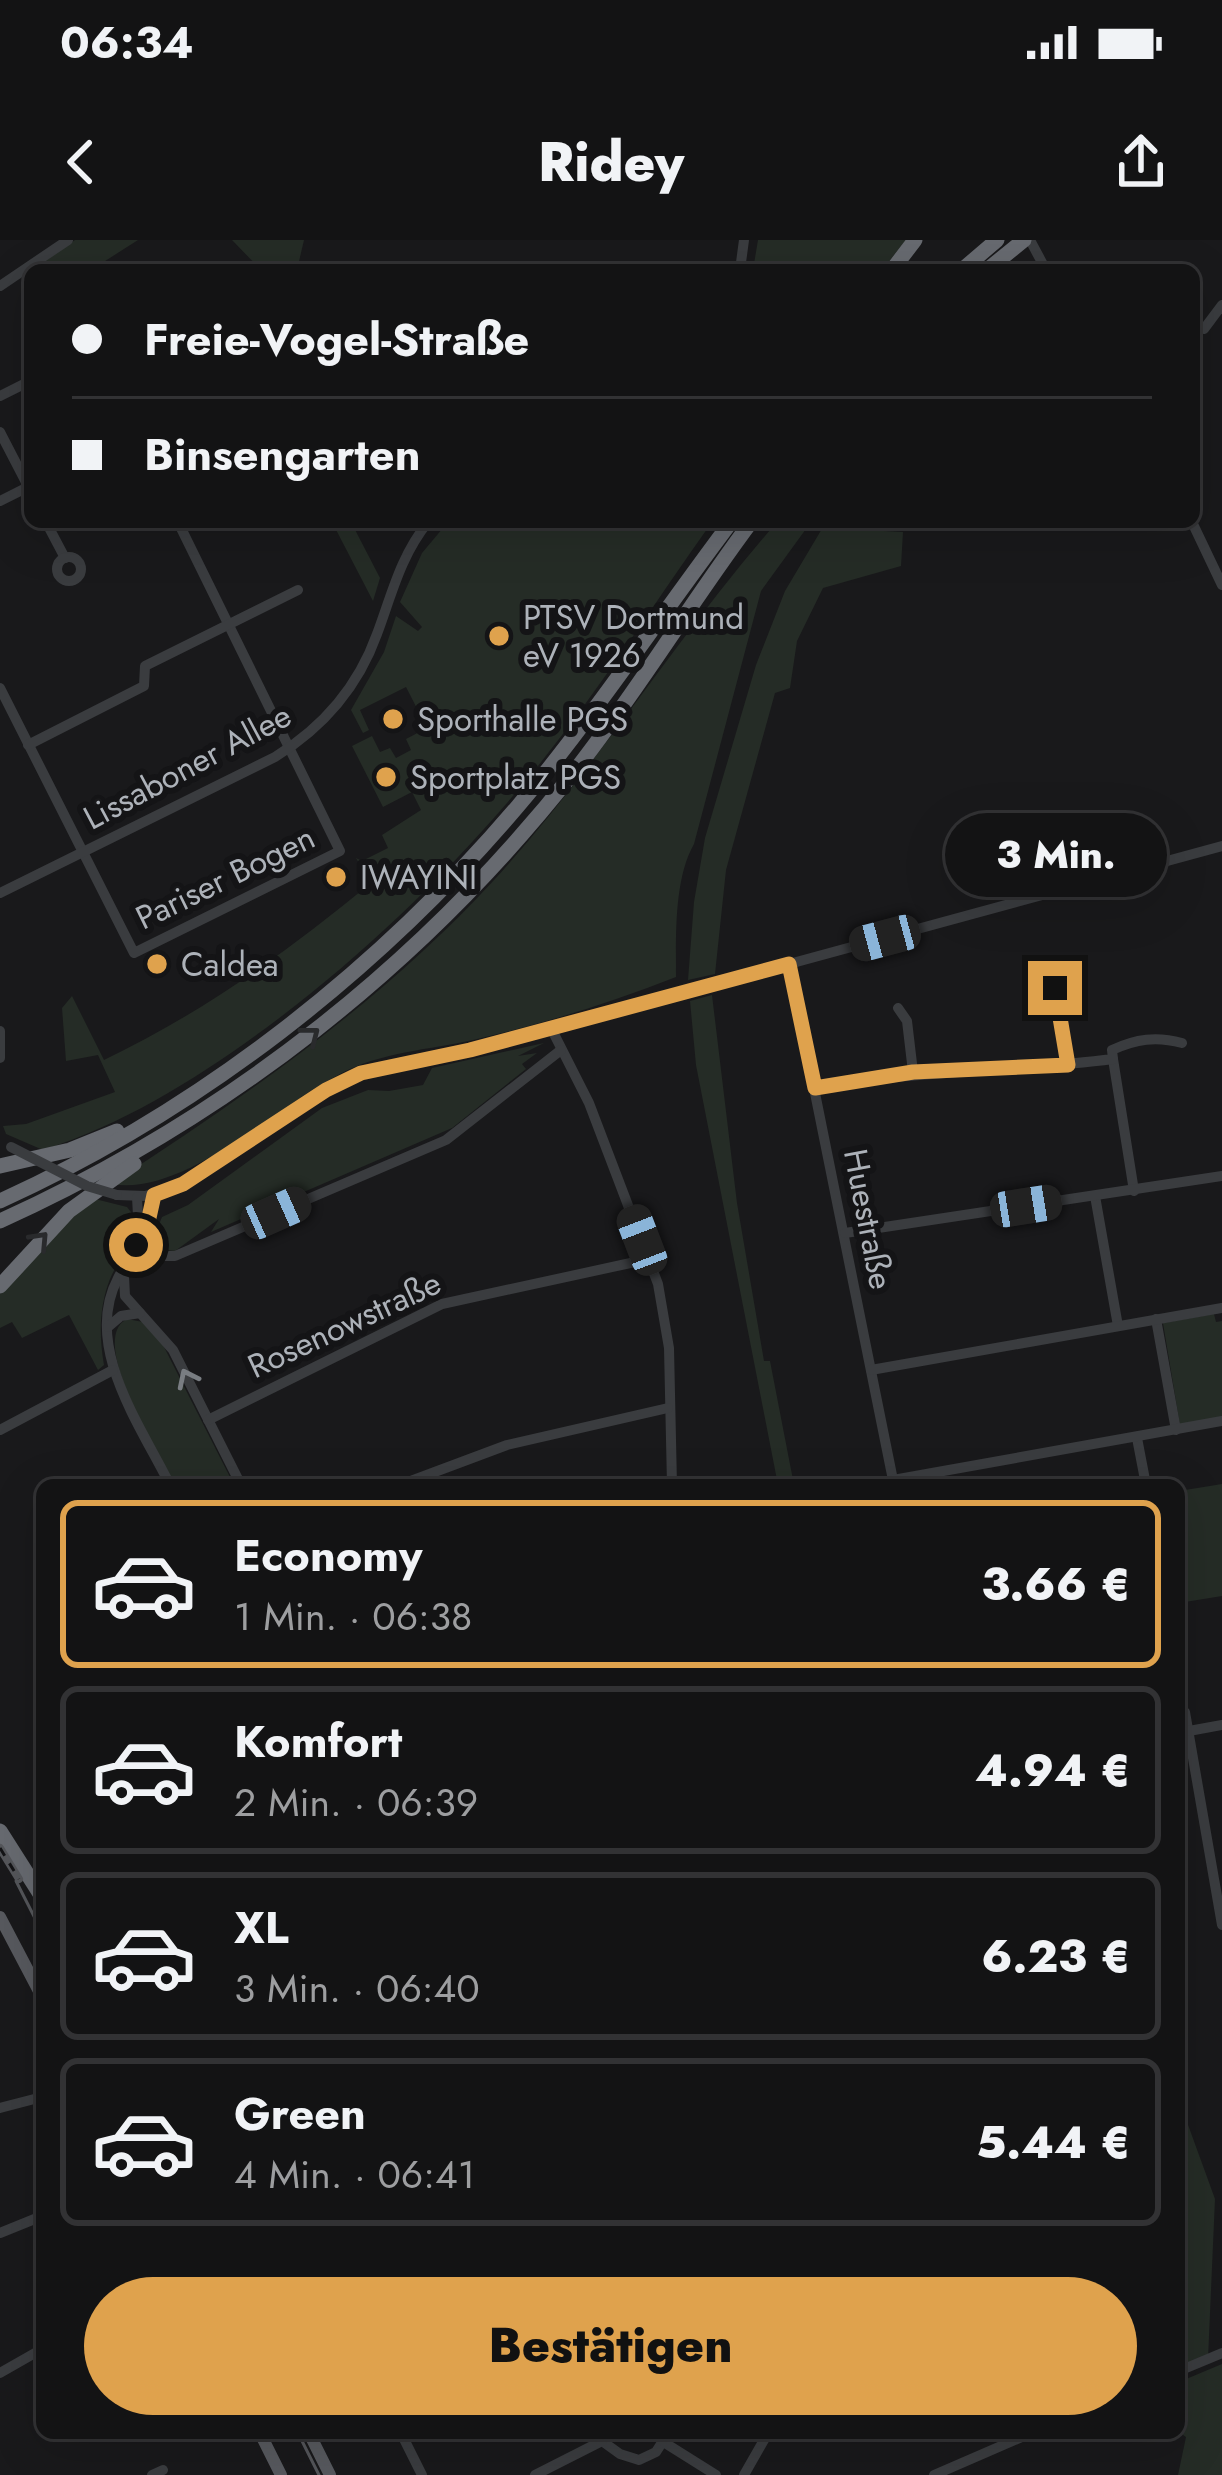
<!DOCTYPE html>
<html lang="de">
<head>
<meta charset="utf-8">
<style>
  :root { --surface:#131314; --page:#202022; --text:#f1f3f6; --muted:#9d9ea0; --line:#323234; --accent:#dfa24d }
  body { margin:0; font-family:Jost,sans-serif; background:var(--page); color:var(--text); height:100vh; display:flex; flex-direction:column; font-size:45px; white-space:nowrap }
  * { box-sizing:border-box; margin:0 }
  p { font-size:39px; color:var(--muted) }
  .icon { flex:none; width:66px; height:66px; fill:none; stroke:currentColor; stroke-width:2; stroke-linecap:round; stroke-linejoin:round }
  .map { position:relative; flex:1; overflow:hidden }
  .drawer { position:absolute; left:36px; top:1239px; width:1149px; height:960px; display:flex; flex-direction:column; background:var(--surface); border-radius:18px; box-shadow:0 12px 48px #0002,0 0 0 3px var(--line) }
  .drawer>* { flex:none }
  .hud { position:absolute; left:24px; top:24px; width:1176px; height:264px; border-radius:18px; box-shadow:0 12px 48px #0002,0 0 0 3px var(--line); display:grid; align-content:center; height:264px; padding:0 48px; background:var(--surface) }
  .end { position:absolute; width:54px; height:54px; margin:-27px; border:15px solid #dfa24d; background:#111; box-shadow:0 0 0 6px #111 }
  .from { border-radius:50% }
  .bubble { position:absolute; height:84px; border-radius:42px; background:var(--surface); box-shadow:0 12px 48px #0002,0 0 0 3px var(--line); font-size:39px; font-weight:800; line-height:84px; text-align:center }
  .car { position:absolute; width:36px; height:72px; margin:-36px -18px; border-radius:15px; box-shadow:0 0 9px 3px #0007; background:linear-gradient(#222 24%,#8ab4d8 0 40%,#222 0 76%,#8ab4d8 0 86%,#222 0) }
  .hud b { display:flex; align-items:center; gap:42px; height:114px; font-size:45px }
  .hud b+b { border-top:3px solid var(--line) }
  .hud i { width:30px; height:30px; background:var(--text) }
  ul { padding:21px 0 0; list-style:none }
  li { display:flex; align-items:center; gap:36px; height:168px; margin:0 24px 18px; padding:0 24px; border:6px solid var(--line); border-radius:18px }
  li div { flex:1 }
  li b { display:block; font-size:45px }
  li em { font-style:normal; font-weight:800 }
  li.current { border-color:var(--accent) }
  li>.icon { width:108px; height:108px; stroke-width:1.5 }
  .cta { display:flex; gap:24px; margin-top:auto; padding:24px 48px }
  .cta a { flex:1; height:138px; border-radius:72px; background:var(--accent); color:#111; font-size:48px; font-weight:800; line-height:138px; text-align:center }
  .status { display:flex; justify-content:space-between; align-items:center; height:84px; padding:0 60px; background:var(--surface); direction:ltr }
  .status svg { height:33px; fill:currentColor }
  header { display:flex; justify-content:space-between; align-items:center; height:156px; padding:0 48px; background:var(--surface); font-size:54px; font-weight:800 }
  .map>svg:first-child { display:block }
  .green { fill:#252c26 }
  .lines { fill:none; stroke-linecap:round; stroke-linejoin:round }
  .minor { stroke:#3a3c3f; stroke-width:10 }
  .major { stroke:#57595e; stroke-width:12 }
  .highway { stroke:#676a70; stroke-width:15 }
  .tram { stroke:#54565a; stroke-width:3 }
  .rail-casing { stroke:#54565a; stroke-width:8 }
  .rail { stroke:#141416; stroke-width:3; stroke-dasharray:9; stroke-linecap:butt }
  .minor-bridge { stroke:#3a3c3f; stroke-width:10 }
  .oneway { stroke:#292a2c }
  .oneway2 { stroke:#797d82 }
  .route { stroke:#dfa24d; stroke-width:15 }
  .poi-dot { fill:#dfa24d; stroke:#141416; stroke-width:4.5 }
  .labels { text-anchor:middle; stroke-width:12; stroke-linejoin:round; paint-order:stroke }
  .poi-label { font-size:33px; fill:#adb2b9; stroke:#141416; text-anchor:start }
  .street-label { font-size:33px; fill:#adb2b9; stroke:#141416 }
</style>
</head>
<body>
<div class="status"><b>06:34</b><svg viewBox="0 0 49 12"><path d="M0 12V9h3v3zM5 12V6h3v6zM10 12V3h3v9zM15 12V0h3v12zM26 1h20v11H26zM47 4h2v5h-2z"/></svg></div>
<header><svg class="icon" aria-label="back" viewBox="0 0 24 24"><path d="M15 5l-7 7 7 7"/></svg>Ridey<svg class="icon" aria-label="share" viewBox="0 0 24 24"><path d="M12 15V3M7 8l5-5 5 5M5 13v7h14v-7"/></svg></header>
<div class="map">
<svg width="1222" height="2235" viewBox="0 0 1222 2235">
  <rect width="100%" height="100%" fill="#19191b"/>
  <g class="green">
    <polygon points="75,0 138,0 91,30 32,30"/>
    <polygon points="232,0 304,0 297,30 261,30"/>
    <polygon points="758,0 906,0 882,30 753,30"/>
    <polygon points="332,282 351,282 380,338 373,361"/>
    <path d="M448,282H712C645,376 583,476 507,563C435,646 355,722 266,788C196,839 126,883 43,910L6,894L3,886L26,884L115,852L98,815L66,821L62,768L72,756L104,820C202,773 287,712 371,643L356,618L362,621L388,608L382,595L421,570L412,552L383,567L352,506L372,496L380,512L390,508L396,518L411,510L406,499L427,488L406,447L360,470L369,490L363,493L351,470L384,412L396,376L418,391L422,387L400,362L422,313Z"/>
    <path d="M777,282H811L761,351L694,604C674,639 676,695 676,737C610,763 543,784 473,800C428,810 381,812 340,834C276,866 185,957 111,944C249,854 383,761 495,639C597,527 677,396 777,282Z"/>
    <polygon points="826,282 881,282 884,291 903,292 901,326 823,348 797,401 790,448 775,453 726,630 715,734 688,740 694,662 705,598 756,425 785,351"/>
    <polygon points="712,755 737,963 764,1121 770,1121 794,1245 778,1245 696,825 690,761"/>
    <polygon points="544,803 518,816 537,813 522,824 526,829 452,888 211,992 219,979 175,1011 158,1009 162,1007 151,1004 162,977 188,965 322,868 368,850 389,851 423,845 432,828"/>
    <path d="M91,958L127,967L134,976C134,1000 119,1018 110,1039C99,1067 99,1096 104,1125L98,1130L69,1075L22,1098L12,1082L0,1088V1054L42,1004Z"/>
    <polygon points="1214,1074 1216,1082 1222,1081 1222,1177 1180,1185 1163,1083"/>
    <path d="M127,1079L143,1082L163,1105L234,1245H175C160,1215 86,1099 127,1079Z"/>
    <polygon points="1222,1244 1222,1356 1179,1363 1179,1251"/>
    <polygon points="1179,1860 1215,1959 1208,2119 1179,2131"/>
    <polygon points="1222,2124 1222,2235 1178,2235 1186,2197 1179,2192 1179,2142"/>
  </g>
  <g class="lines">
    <g class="minor">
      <polyline points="1030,0 1046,30"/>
      <polyline points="740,30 744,0"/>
      <polyline points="0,46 68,0"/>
      <polyline points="1204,89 1222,65"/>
      <polyline points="0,156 30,141"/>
      <polyline points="0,192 30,250"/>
      <polyline points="0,261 30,246"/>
      <polyline points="46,282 65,318"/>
      <polyline points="1192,282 1222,345"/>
      <circle cx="69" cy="329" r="12"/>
      <polyline points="0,448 134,713 340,611 178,282"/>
      <polyline points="28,505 144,446 145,426 298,350"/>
      <path d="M0,653L275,517C322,488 358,447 377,394C392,354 400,317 428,282"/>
      <polyline points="789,724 894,1245"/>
      <polyline points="1055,748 1068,825"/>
      <polyline points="898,768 907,781 913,832"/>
      <polyline points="551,788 589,863 658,1044 669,1108 672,1245"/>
      <polyline points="0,791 0,818"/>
      <polyline points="1113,819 1134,951"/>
      <path d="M815,848C915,830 1012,832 1113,819L1112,810C1136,799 1156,796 1182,803"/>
      <polyline points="117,955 145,956 174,948 326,851 361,833 525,796 1222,606"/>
      <path d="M154,955C154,987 132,1011 118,1038C82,1106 141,1186 170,1245"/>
      <polyline points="1095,956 1118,1086"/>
      <polyline points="137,957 139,995"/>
      <polyline points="845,993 1222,936"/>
      <polyline points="136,1005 162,1016 175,1016 446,900 561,810"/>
      <polyline points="124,1036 125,1056 173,1110 241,1245"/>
      <polyline points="1156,1079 1176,1190"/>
      <polyline points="108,1087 121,1076 140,1073"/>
      <polyline points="871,1130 1222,1068"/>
      <polyline points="208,1180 442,1064 649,1019"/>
      <polyline points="0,1190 113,1130"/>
      <polyline points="1137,1198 1146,1245"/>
      <polyline points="893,1240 1222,1181"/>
      <polyline points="400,1245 507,1205 668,1168"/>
      <polyline points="41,1311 42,1313"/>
      <polyline points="1179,1473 1185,1472 1222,1685"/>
      <polyline points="1189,1491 1222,1485"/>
      <polyline points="0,1868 42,1857"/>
      <polyline points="0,1993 42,1976"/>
      <polyline points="1179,2131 1222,2113"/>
      <polyline points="0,2133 42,2109"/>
      <polyline points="401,2193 422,2235"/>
      <polyline points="602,2201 620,2214 639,2220 656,2212 668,2193"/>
      <polyline points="665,2203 716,2235"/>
      <polyline points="152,2235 163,2230"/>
      <polyline points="535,2235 602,2201"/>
      <polyline points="744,2235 768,2193"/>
      <polyline points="934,2235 1031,2193"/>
    </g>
    <g class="major">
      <polyline points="0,1677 42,1757"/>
      <polyline points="260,2193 281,2235"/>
      <polyline points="309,2193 330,2235"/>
    </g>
    <g class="highway">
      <polyline points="892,30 915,0"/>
      <polyline points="962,30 997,0"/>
      <polyline points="987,30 1024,0"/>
      <polyline points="0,926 70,910 117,891"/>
      <path d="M0,961C198,871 377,732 518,566C594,476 660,376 731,282"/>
      <path d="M0,981C227,878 423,725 577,528C639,449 691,362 751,282"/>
      <polyline points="0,1046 69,971 134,924"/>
      <polyline points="0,1591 42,1657"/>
    </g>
    <g class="tram">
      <polyline points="16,1641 42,1692"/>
      <polyline points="298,2193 319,2235"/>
    </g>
    <defs>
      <polyline id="rail" points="0,1608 19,1639"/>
    </defs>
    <use href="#rail" class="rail-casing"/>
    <use href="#rail" class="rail"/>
    <polyline class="minor-bridge" points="11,907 87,946 117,955"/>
  </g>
  <defs><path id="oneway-chevron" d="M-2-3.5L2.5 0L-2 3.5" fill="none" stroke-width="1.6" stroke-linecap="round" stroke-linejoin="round" transform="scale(3)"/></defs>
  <g class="oneway">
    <use href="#oneway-chevron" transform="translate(311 795) rotate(-38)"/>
    <use href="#oneway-chevron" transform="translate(40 1000) rotate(-47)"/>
  </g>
  <use class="oneway2" href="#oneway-chevron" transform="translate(187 1138) rotate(-116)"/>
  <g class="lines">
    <polyline class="route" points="136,1005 146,991 154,955 183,944 326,850 361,833 470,810 789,724 815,848 913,832 1068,825 1055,748"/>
  </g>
  <g class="poi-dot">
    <circle cx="499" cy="396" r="12"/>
    <circle cx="393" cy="479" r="12"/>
    <circle cx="386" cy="537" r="12"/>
    <circle cx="336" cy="637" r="12"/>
    <circle cx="157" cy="724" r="12"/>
  </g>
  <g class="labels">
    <g class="poi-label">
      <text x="523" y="389">PTSV Dortmund<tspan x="523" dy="38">eV 1926</tspan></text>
      <text x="417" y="491">Sporthalle PGS</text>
      <text x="410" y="549">Sportplatz PGS</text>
      <text x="360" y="649">IWAYINI</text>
      <text x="181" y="736">Caldea</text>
    </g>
    <g class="street-label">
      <text transform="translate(187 526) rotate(-28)" y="12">Lissaboner Allee</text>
      <text transform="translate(225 637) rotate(-26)" y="12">Pariser Bogen</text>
      <text transform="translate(869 979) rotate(79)" y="12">Huestraße</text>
      <text transform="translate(344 1084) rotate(-25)" y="12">Rosenowstraße</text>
    </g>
  </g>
</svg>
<i class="end from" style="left:136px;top:1005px"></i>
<i class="end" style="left:1055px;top:748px"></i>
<div class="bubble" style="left:945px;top:573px;width:222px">3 Min.</div>
<i class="car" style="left:885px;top:698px;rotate:255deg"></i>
<i class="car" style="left:1026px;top:966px;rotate:81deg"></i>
<i class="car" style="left:276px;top:973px;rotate:66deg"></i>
<i class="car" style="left:642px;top:1000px;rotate:339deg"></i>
<div class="hud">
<b><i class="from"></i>Freie-Vogel-Straße</b>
<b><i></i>Binsengarten</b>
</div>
<section class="drawer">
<ul>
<li class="current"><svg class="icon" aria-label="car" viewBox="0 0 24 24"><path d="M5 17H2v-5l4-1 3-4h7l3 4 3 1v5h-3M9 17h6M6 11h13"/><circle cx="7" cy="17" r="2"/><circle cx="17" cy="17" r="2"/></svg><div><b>Economy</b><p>1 Min. · 06:38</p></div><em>3.66 €</em></li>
<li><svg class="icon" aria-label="car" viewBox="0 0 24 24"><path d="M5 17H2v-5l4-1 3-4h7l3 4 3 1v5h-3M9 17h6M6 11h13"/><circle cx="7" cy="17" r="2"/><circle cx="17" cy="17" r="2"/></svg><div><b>Komfort</b><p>2 Min. · 06:39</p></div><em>4.94 €</em></li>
<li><svg class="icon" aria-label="car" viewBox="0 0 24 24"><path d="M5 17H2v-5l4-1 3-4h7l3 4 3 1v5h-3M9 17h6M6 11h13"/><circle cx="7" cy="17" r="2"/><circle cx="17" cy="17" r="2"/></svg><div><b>XL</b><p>3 Min. · 06:40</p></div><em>6.23 €</em></li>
<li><svg class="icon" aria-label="car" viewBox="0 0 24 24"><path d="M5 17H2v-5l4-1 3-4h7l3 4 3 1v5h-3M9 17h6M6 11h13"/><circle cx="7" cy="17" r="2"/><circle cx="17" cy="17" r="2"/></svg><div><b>Green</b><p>4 Min. · 06:41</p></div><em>5.44 €</em></li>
</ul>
<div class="cta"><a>Bestätigen</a></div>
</section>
</div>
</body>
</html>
